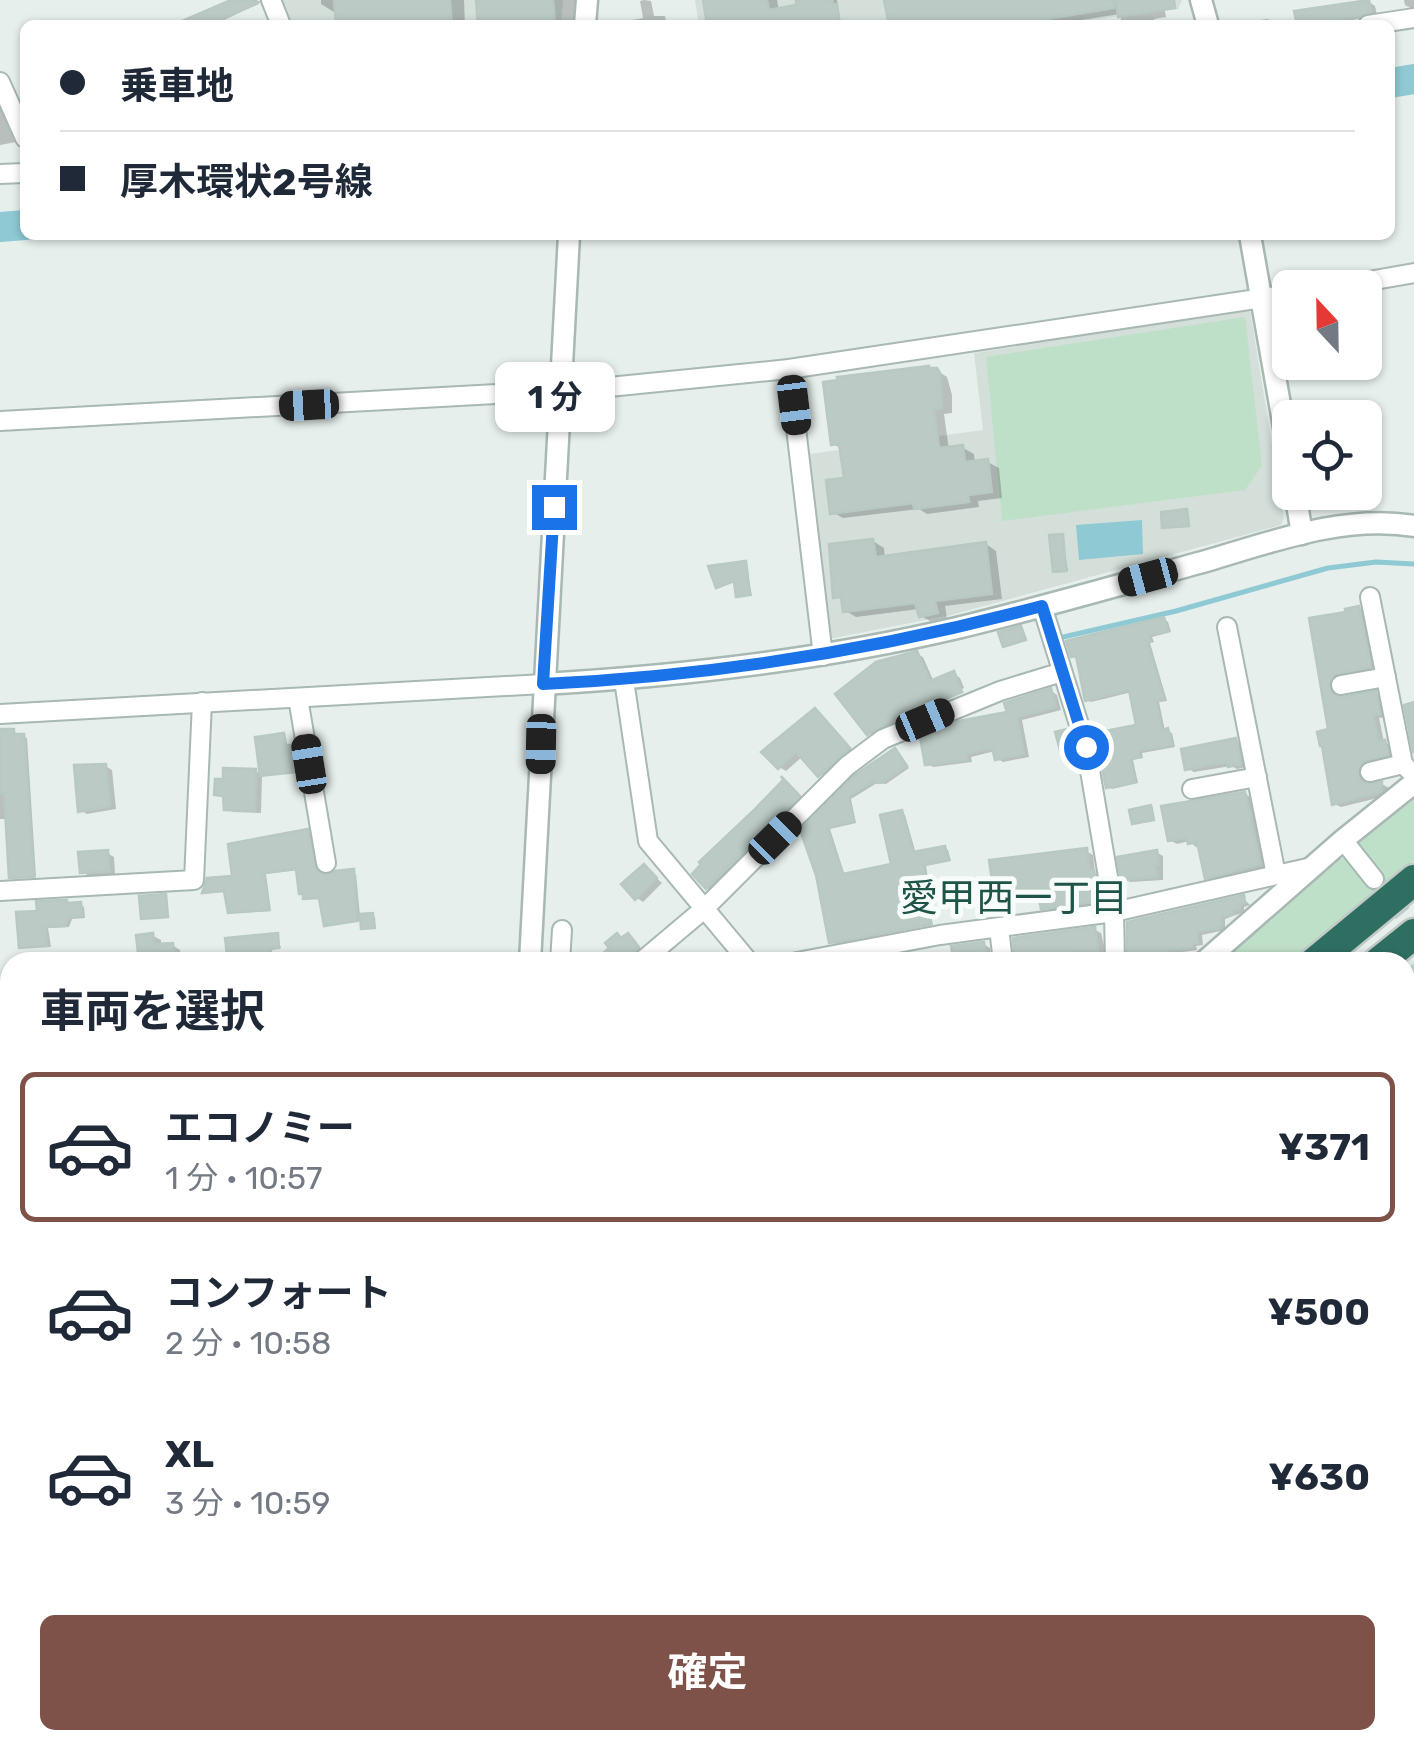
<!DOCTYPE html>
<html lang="ja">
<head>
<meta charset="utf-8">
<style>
  :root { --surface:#fff; --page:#f2f2f3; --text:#1f2937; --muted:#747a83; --line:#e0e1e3; --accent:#7f5249 }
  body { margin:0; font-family:Rubik,"Noto Sans JP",sans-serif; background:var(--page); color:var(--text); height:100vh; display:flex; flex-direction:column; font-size:38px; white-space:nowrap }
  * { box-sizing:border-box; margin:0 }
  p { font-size:32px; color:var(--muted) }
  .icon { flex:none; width:55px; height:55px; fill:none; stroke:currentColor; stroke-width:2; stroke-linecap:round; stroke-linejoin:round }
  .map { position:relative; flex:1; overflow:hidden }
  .sheet { position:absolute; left:0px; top:952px; width:1415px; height:798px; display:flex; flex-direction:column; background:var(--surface); border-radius:30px 30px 0 0; box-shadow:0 2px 8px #0004 }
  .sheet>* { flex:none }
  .hud { position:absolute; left:20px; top:20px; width:1375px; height:220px; border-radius:15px; box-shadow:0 2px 8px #0004; display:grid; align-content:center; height:220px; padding:0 40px; background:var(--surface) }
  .needle { width:65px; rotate:338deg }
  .fabs { position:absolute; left:1272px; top:270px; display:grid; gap:20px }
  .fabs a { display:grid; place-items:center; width:110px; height:110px; border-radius:15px; background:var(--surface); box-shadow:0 2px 8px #0004; font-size:50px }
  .end { position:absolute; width:45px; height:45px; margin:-22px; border:12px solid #1a73e8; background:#fff; box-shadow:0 0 0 5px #fff }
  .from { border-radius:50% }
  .bubble { position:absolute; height:70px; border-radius:15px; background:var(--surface); box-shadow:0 2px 8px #0004; font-size:32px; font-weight:700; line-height:70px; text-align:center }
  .car { position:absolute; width:30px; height:60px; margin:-30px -15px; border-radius:12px; box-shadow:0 0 8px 2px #0007; background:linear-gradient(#222 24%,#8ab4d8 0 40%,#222 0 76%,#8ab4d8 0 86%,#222 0) }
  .hud b { display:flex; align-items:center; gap:35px; height:95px; font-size:38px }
  .hud b+b { border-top:2px solid var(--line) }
  .hud i { width:25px; height:25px; background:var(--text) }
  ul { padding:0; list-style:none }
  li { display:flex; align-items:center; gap:30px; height:150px; margin:0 20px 15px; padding:0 20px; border:5px solid transparent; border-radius:15px }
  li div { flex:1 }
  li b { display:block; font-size:38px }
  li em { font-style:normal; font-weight:700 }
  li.active { border-color:var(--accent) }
  li>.icon { width:90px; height:90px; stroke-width:1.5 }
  h2 { padding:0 40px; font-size:45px; line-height:120px }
  .cta { display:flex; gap:20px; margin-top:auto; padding:20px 40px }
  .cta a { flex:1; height:115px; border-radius:15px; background:var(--accent); color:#fff; font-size:40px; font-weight:700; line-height:115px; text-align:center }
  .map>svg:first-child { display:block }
  .built { fill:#d4dfda }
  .green { fill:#bfe0c8 }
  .water { fill:#8ec9d4 }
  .shadow { fill:#0003 }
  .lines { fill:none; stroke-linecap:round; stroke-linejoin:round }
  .stream { stroke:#8ec9d4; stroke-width:5 }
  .river { stroke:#8ec9d4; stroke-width:30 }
  .building { fill:#bbcac4; stroke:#b8c9c2; stroke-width:2.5 }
  .minor-tunnel { stroke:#bfccc8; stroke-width:18; stroke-dasharray:18 9; stroke-linecap:butt }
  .minor-casing { stroke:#a8b8b2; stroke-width:22 }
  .tertiary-casing { stroke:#a8b8b2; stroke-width:25 }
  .motorway-casing { stroke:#c2cac8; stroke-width:35 }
  .minor { stroke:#fff; stroke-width:18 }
  .tertiary { stroke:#fff; stroke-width:20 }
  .motorway { stroke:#2f6f62; stroke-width:30 }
  .route { stroke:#1a73e8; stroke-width:12 }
  .labels { text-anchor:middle; stroke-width:10; stroke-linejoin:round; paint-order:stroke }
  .neighbourhood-label { font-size:38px; fill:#1f5548; stroke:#f7fbf9 }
</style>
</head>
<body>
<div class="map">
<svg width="1414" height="1748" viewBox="0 0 1414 1748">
  <rect width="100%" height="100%" fill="#e6efeb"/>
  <g class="built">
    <polygon points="281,0 563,0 561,25 292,25"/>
    <polygon points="695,0 1182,0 1178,9 1052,25 699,25"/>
    <polygon points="1250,310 1284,518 1281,525 951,615 829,639 810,454 983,430 974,353"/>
  </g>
  <g class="green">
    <polygon points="1245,317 1262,466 1245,490 1002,521 986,357"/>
    <polygon points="1414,799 1414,861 1293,962 1217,962 1332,859 1353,858 1356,844"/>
    <polygon points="1414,963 1414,1022 1405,1030 1405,970"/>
    <polygon points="0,1045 10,1051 10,1146 0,1143"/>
  </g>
  <polygon class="water" points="1142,520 1143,554 1079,560 1076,525"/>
  <g class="shadow">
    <polygon points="233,0 257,0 259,4 212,25 176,25"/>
    <polygon points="321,0 464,0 465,25 338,25 337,14 321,4"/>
    <polygon points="479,0 584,0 586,25 480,25"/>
    <polygon points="644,0 651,1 654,16 665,16 667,25 621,25 621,22 643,18 640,1"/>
    <polygon points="706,0 777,0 779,11 797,8 796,0 837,0 841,25 710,25"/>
    <polygon points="887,0 1163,0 1166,17 1154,19 1155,25 1122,25 1120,14 1049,25 891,25"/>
    <polygon points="1404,0 1414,0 1414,10 1405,5"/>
    <polygon points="1369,2 1375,6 1377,15 1328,25 1299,25 1297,13"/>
    <polygon points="1268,19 1275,25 1244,25 1244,22"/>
    <polygon points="0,104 16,142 0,145"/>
    <polygon points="936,370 947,377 952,395 952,413 944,414 949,450 963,448 974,454 975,464 988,462 999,468 1002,498 978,501 979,507 927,514 919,509 843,518 832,512 847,480 842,449 833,444"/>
    <polygon points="1062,536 1068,571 1057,572 1055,571"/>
    <polygon points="873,541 884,548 885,558 986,544 996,551 1002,599 945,606 947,619 932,622 921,616 919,609 856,617 846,611 845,602 836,596"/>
    <polygon points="746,564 752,596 738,596 737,582 718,586"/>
    <polygon points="1359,608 1365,612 1377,670 1339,679 1334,692 1341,699 1375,694 1382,698 1386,717 1379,718 1384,742 1392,746 1394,758 1369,765 1364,779 1369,786 1382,784 1389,788 1386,796 1341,807 1334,804 1331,731 1312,620 1349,614"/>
    <polygon points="1164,619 1168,622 1171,632 1152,637 1154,642 1150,643 1167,701 1159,702 1165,731 1172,733 1175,747 1142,753 1143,758 1133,760 1138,783 1112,789 1108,787 1139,727 1132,692 1091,702 1087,700 1079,659 1073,655"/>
    <polygon points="917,654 923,657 934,682 954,674 960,678 964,688 919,708 919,712 916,710 875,737 869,733"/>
    <polygon points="1051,691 1057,695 1061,710 1022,720 1029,757 1003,762 997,758 995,751 971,757 972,762 933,767 927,763"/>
    <polygon points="815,711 855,753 827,779 803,756 786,771 779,767"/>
    <polygon points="14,731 17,736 27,738 36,877 11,876 8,819 0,819 0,732"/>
    <polygon points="283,736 287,748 295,749 299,772 262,776 261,813 233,812 226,808 223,797 217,793 256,771 262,775"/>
    <polygon points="1236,741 1242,745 1247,767 1237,769 1231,766 1194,772 1187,768"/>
    <polygon points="895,750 909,768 886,784 877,783 851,799 856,823 830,829 845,876 894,866 901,813 905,815 916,854 945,848 948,850 951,861 926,866 930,892 926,893 933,925 835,944 831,942 818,874 803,831"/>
    <polygon points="105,766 112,770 116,809 87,814 80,810"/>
    <polygon points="785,781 802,799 711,890 707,888"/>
    <polygon points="1245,794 1252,798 1266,867 1214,881 1207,877 1201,845 1196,847 1189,841 1177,844 1170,840"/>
    <polygon points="307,831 310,833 320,875 327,878 356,874 360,916 375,917 376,929 366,929 363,921 326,925 321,898 305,897 298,870 266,874 271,911 234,913 230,911 226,891 204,891 235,878"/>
    <polygon points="1086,851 1093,855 1095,873 1100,876 1103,898 1097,899 1098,905 1050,911 1035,899 1034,892 1003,896 996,893"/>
    <polygon points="1156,852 1163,856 1163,880 1130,882 1124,878"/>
    <polygon points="107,853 114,857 115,874 89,876 82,872"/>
    <polygon points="644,867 662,883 643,902 637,898"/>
    <polygon points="1243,898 1250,905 1244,907 1244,912 1225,919 1225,930 1202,935 1203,945 1196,946 1197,950 1174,953 1174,962 1129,962 1129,924"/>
    <polygon points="80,904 84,907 85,918 72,919 69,927 48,928 51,947 22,946 18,915"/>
    <polygon points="1095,930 1101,933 1108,962 1067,962 1064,951"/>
    <polygon points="153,936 161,940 161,946 172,945 180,950 181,956 187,956 195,962 141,962 139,937"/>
    <polygon points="277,936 281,948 272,949 273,961 230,962 228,940"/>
    <polygon points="618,936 632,939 642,951 634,962 597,962 613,949"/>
    <polygon points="983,944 990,948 992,962 957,962 954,948"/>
    <polygon points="920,954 926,962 906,962 905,957"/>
    <polygon points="1414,1054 1414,1091 1405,1100 1405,1061"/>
    <polygon points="1414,1124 1414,1175 1405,1182 1405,1132"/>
    <polygon points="0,1280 10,1280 10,1300 0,1298"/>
    <polygon points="1405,1359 1414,1361 1411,1393 1405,1394"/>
    <polygon points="0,1383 10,1384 10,1404 0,1403"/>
    <polygon points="0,1485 4,1487 0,1520"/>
    <polygon points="1414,1539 1414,1560 1405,1559 1405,1540"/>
    <polygon points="1405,1735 1414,1735 1414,1748 1401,1748 1400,1740 1405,1740"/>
    <polygon points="10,1739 10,1740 119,1740 118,1748 8,1748"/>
    <polygon points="165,1740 295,1740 294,1748 163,1748"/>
    <polygon points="314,1740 337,1740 336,1748 314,1748"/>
    <polygon points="377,1740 434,1740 432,1748 376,1748"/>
    <polygon points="723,1740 747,1740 746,1745"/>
    <polygon points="797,1740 881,1740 880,1748 831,1748"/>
    <polygon points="1156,1740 1191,1740 1190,1748 1155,1748"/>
    <polygon points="1261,1740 1374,1740 1373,1748 1299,1748 1268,1745"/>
  </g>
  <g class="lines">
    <polyline class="stream" points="1059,638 1176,611 1328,568 1376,562 1414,564"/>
    <g class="river">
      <polyline points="1390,83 1414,79"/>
      <polyline points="0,227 25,225"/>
    </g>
  </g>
  <g class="building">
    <polygon points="231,0 259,2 211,25 173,25"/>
    <polygon points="334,0 450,0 452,25 336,25"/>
    <polygon points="476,0 553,0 555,25 478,25"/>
    <polygon points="703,0 767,0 769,10 796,5 796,0 832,0 833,5 837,4 840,25 800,25 799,22 707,25"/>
    <polygon points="884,0 1114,0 1114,8 1011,25 889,25"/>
    <polygon points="1116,0 1174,0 1175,8 1118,17"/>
    <polygon points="1369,0 1371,12 1359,17 1297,25 1294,11"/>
    <polygon points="929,366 929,368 937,368 940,373 942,408 934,409 939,448 963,445 965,462 988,459 992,492 968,495 969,502 914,509 913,503 830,514 826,480 844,478 839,444 831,445 823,382 838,380 837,377"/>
    <polygon points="1187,509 1189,526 1162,528 1161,512"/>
    <polygon points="1063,534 1066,571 1053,572 1049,535"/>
    <polygon points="873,539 876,557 986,542 992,594 935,601 938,613 919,617 915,603 843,612 841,597 833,598 829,544"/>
    <polygon points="746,561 750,595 736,597 734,581 716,588 708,566"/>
    <polygon points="1359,606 1371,667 1334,675 1329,688 1332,694 1342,697 1376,691 1380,714 1373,715 1379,741 1385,740 1388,755 1366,760 1358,769 1358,776 1366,784 1382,782 1381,792 1332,805 1322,746 1320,746 1317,732 1328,729 1309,618 1346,612 1345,609"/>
    <polygon points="1164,617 1168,631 1149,635 1150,641 1147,641 1164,699 1156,701 1162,730 1168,728 1172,745 1138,751 1140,757 1130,759 1135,782 1106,788 1095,733 1136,725 1129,690 1085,701 1076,656 1071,657 1066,641"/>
    <polygon points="1021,626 1026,640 1003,647 998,632"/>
    <polygon points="917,651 930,681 954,671 962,692 915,712 914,705 867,735 835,694 876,662"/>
    <polygon points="1051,688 1056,707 1017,717 1024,754 995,760 992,748 966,754 967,760 925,765 920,737 959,721 1007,712 1004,703"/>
    <polygon points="1414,702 1414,752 1413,752 1404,705"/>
    <polygon points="815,708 850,748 818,777 796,752 778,769 761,752"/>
    <polygon points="0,729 14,729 14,734 24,734 34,877 9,878 4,793 0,793"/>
    <polygon points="1067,729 1073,746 1060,750 1055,732"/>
    <polygon points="284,733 286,745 293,745 298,772 260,776 255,737"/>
    <polygon points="1236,738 1241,764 1228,767 1227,762 1185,770 1181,749"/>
    <polygon points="895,748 907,766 881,783 872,782 848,797 854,821 827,828 843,874 891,864 880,815 902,810 913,852 945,846 948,860 923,865 927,891 924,891 931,924 829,943 816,875 800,830 855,775"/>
    <polygon points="106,764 110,806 78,812 74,765"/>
    <polygon points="223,768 256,769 255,811 224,810 223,796 214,795 215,779 223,779"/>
    <polygon points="781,776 800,796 706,889 692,874 701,864 699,862 753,811 783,780"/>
    <polygon points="1245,792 1260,864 1205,879 1197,842 1188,844 1186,838 1168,841 1161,806"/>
    <polygon points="1151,805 1154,820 1132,824 1129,810"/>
    <polygon points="308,829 317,872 327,875 335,871 354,869 357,921 324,926 319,898 303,899 303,894 299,894 296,869 264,873 269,910 228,913 224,891 202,893 207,878 232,876 228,844"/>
    <polygon points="1087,848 1089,870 1094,870 1096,883 1097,896 1092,896 1092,902 1041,909 1039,899 1033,900 1032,889 994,894 989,860"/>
    <polygon points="108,850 109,871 80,873 78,852"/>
    <polygon points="1157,850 1159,864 1155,865 1157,877 1121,880 1117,857"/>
    <polygon points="644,864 657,878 635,900 621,884"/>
    <polygon points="166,894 168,917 141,919 139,896"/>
    <polygon points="1244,895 1245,903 1239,904 1240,909 1233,911 1234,914 1221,917 1222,924 1218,928 1197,932 1198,943 1191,944 1192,948 1169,951 1169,962 1127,962 1127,922"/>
    <polygon points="67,900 67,903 81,902 82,916 68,918 65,926 45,927 47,946 19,948 16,912 37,911 36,901"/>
    <polygon points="373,913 374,928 361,929 360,914"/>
    <polygon points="1095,927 1098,951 1067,954 1067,958 1036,962 1015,962 1013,938"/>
    <polygon points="153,933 154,944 173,943 175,962 139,962 136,935"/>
    <polygon points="278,933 279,948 270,949 272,960 228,962 225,938"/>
    <polygon points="617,933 621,938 628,933 639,947 629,962 594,962 609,948 605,943"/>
    <polygon points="984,942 987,961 954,962 951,946"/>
  </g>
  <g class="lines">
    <polyline class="minor-tunnel" points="1374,879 1414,927"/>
    <defs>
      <g id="minor">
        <polyline points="271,0 281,25"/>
        <polyline points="1368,25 1414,18"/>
        <polyline points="0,82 25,138"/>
        <polyline points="0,174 25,173"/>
        <polyline points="1329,288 1414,273"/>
        <polyline points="789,369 823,656"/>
        <polyline points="0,421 589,389 789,369 1290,294"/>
        <polyline points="1370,597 1403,764 1414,775"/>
        <polyline points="1042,606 1086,747 1114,912 1115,962"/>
        <polyline points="1227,627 1276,875"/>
        <polyline points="624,680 648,841 749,962"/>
        <polyline points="1341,685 1386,677"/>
        <polyline points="298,698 326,863"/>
        <polyline points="0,714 543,684"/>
        <polyline points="1370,772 1403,764"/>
        <polyline points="1192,789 1257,777"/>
        <polyline points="1343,840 1374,879"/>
        <polyline points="0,891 194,880 202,702"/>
        <polyline points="999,928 1003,962"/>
        <polyline points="560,962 562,930"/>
        <polyline points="641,962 704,909 847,766 883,739 1000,691 1062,672"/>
        <polyline points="797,962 940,935 1114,912 1312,867"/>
        <polyline points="1405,1042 1414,1034"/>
        <polyline points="1405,1114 1414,1106"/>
        <polyline points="0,1266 10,1266"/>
        <polyline points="1405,1342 1414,1344"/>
        <polyline points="0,1469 10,1470"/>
        <polyline points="1405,1525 1414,1524"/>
        <polyline points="0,1528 10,1529"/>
        <polyline points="0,1675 10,1544"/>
        <polyline points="1380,1740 1380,1748"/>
        <polyline points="149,1748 150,1740"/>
        <polyline points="299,1748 300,1740"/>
        <polyline points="481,1748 488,1740"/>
        <polyline points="685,1748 691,1740"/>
      </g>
      <g id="tertiary">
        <polyline points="1201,0 1208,25"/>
        <polyline points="585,25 587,0"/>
        <polyline points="1250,235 1290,461"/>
        <polyline points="1295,492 1302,534"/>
        <path d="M543,684C682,676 821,660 957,628C1040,608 1123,584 1206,561C1271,542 1345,514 1414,526"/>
        <polyline points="530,962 569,235"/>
        <polyline points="1204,962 1343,840 1414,783"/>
        <polyline points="0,1424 10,1425"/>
        <polyline points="1405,1626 1414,1627"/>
        <polyline points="992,1748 994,1740"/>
      </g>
      <g id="motorway">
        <polyline points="1315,962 1414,880"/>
        <polyline points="1379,962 1414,934"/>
        <polyline points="570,1748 576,1740"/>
        <polyline points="626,1748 633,1740"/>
      </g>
    </defs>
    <use href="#minor" class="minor-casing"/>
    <use href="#tertiary" class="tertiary-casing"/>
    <use href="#motorway" class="motorway-casing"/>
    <use href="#minor" class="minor"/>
    <use href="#tertiary" class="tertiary"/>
    <use href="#motorway" class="motorway"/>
  </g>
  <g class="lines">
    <path class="route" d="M554,507L543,684C714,676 877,650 1042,606L1086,747"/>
  </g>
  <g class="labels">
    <g class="neighbourhood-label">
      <text x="1014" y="911">愛甲西一丁目</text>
    </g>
  </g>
</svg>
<div class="fabs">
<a><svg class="needle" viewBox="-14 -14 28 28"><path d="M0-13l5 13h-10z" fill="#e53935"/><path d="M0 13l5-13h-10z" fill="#747a83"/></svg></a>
<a><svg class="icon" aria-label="locate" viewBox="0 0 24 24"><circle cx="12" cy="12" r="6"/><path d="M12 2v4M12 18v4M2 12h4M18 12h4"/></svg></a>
</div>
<i class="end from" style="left:1086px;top:747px"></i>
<i class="end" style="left:554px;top:507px"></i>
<div class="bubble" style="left:495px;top:362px;width:120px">1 分</div>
<i class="car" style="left:309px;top:405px;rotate:267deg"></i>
<i class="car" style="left:794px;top:405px;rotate:173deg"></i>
<i class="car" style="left:1148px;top:577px;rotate:255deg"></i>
<i class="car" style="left:925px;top:720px;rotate:67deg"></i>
<i class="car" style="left:541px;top:744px;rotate:181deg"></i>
<i class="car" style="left:309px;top:764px;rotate:351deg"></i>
<i class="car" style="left:775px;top:838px;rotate:45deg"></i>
<div class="hud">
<b><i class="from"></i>乗車地</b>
<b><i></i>厚木環状2号線</b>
</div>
<section class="sheet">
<h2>車両を選択</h2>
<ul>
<li class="active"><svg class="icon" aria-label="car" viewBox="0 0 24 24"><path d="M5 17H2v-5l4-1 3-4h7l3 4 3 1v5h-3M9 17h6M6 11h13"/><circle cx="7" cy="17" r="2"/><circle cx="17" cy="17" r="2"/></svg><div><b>エコノミー</b><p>1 分 · 10:57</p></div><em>¥371</em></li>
<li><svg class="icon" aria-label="car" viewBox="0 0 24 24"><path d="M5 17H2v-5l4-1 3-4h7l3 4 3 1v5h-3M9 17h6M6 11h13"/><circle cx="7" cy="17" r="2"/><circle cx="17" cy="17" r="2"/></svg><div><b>コンフォート</b><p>2 分 · 10:58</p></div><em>¥500</em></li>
<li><svg class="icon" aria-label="car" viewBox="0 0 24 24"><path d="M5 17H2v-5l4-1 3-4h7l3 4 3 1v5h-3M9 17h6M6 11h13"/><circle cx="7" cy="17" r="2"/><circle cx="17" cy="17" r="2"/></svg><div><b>XL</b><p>3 分 · 10:59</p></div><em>¥630</em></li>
</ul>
<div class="cta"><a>確定</a></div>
</section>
</div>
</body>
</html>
